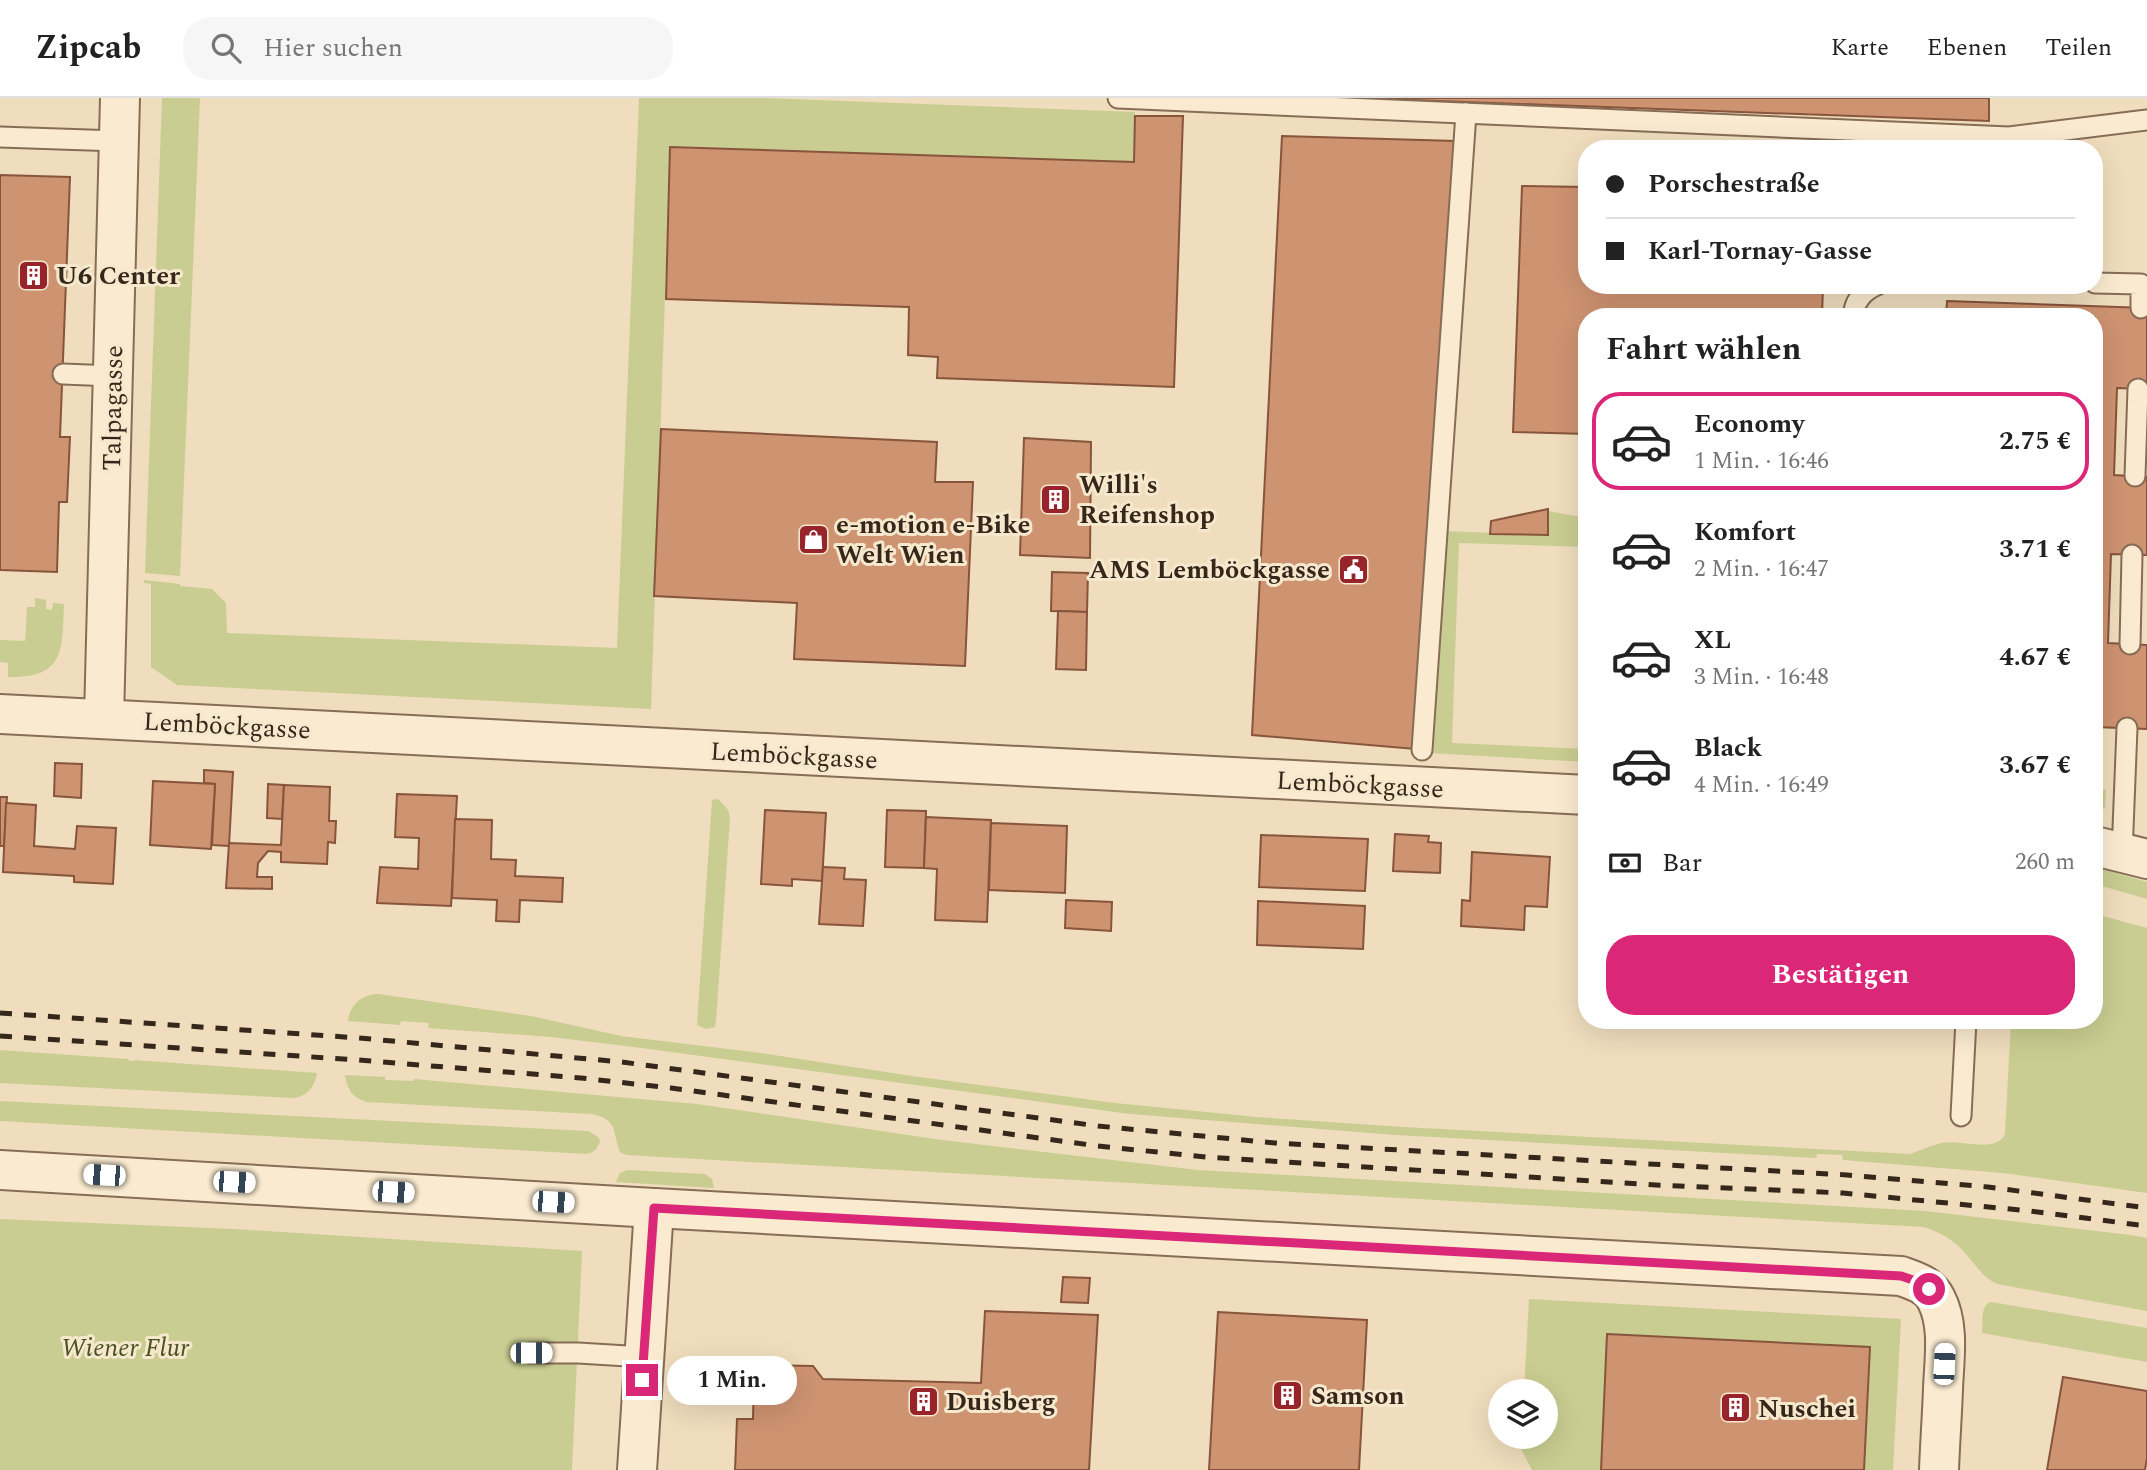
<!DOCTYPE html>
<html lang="de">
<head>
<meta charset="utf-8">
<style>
  :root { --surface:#fff; --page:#f6f6f6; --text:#222; --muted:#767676; --line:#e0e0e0; --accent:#db2777 }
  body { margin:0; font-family:Spectral,serif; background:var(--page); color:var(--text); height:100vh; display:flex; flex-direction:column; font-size:26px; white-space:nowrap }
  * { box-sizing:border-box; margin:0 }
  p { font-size:23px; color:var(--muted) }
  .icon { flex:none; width:38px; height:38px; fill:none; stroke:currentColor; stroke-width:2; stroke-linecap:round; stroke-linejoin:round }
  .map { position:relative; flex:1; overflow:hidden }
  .panel { position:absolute; left:1578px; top:210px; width:525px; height:721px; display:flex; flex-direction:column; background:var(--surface); border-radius:28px; box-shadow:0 7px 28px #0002 }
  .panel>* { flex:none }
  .banner { position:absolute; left:1578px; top:42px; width:525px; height:154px; border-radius:28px; box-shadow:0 7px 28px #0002; display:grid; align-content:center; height:154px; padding:0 28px; background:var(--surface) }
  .controls { position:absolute; left:1488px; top:1281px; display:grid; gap:14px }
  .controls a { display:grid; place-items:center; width:70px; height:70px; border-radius:50%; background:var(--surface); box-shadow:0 7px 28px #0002; font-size:35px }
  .end { position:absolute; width:32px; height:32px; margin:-16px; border:9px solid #db2777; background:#fff; box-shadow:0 0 0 4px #fff }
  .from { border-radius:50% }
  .bubble { position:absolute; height:49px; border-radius:24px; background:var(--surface); box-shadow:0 7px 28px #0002; font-size:23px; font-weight:700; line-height:49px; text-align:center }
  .car { position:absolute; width:21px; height:42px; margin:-21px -10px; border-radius:9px; box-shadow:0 0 5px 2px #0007; background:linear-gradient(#fff 24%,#345 0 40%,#fff 0 76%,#345 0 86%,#fff 0) }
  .banner b { display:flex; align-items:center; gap:24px; height:66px; font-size:26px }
  .banner b+b { border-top:2px solid var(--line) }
  .banner i { width:18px; height:18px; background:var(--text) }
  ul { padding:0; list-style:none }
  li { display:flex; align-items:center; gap:21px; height:98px; margin:0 14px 10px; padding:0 14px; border:4px solid transparent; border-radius:28px }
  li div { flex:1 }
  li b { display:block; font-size:26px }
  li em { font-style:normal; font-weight:700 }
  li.on { border-color:var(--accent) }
  li>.icon { width:63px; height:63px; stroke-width:1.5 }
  h2 { padding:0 28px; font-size:32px; line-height:84px }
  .pay { display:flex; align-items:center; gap:18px; height:77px; padding:0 28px; font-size:26px }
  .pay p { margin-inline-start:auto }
  .primary-button { display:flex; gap:14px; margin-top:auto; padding:14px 28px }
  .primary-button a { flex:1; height:80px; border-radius:28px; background:var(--accent); color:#fff; font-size:28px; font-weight:700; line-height:80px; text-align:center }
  header { display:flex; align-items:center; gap:42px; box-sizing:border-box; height:98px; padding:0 35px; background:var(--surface); border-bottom:2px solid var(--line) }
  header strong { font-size:33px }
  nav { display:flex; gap:38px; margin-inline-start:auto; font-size:24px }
  .search { width:490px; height:63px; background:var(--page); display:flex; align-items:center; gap:18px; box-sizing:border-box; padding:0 24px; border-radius:28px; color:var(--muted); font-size:26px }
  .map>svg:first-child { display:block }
  .green { fill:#c9cd91 }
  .building { fill:#ce9371; stroke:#87553b; stroke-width:2 }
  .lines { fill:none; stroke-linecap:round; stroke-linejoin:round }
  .service-casing { stroke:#876d56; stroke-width:23 }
  .minor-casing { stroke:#876d56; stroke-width:42 }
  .service { stroke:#faebd0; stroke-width:19 }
  .minor { stroke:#faebd0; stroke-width:38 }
  .rail { stroke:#36271b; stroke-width:5; stroke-dasharray:12 12; stroke-linecap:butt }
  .route { stroke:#db2777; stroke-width:9 }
  .labels { text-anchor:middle; stroke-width:6; stroke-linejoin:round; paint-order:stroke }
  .poi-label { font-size:26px; font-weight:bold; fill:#36271b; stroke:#f6e8cd; text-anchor:start }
  .street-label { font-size:26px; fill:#36271b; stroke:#f6e8cd }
  .park-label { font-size:26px; font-style:italic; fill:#495321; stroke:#f6e8cd }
</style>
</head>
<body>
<header>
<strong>Zipcab</strong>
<div class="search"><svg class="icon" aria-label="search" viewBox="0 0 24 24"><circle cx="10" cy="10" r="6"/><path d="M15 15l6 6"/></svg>Hier suchen</div>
<nav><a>Karte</a><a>Ebenen</a><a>Teilen</a></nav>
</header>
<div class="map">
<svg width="2147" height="1372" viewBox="0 0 2147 1372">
  <rect width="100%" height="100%" fill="#efddbd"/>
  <g class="green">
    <polygon points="162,0 200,0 180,478 145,475"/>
    <polygon points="639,0 763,0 1135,14 1134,64 670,49 651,611 177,587 151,569 151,486 144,485 144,482 180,486 180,488 212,491 226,505 227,535 617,550"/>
    <polygon points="1548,413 1587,420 1587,449 1459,445 1452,645 1587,651 1587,664 1430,655 1445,433 1548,437"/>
    <path d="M35,500L46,502V511L52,512L53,505L64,506C62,553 65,580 8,579V565L0,564V542L25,543L27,509H35Z"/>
    <polygon points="2095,691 2106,692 2105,710 2095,714"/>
    <polygon points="718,701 728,712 730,720 716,924 715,929 706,931 697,927 712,702"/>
    <polygon points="2095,769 2147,784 2147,801 2095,786"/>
    <path d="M2095,816L2147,830V1095L2003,1075L1843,1062L1842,1057L1817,1056L1816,1060L1396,1037L1130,1016L634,949L551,939L428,930L429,925L401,923L400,927L348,923C350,906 363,896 379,896L531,918L621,938L761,955L912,978L1115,1005L1257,1019L1403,1029L1910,1056C1920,1053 1931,1047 1942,1045C1960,1041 1997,1056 2005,1036L2011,922H2095Z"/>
    <path d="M0,952L128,961L129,963H134V962L317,975C315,988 308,997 295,1000L0,985Z"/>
    <path d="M345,977L385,979V982L413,983L414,981L697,1006L942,1042L1198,1072L1925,1113L2131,1137L2147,1140V1213L1997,1186C1983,1180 1976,1167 1966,1156C1955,1143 1940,1134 1924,1129L626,1057L620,1054C612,1034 619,1022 592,1016L367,1004C353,1000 347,992 345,977Z"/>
    <path d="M0,1003L588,1033L598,1039L600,1043C598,1051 593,1055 586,1056L0,1023Z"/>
    <polygon points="627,1072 705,1076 712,1081 714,1090 616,1084 620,1075"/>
    <polygon points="0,1121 233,1131 582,1153 572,1372 0,1372"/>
    <polygon points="1529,1201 1901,1221 1893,1372 1864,1372 1869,1249 1608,1236 1601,1372 1532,1372 1521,1351 1522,1339 1545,1339 1545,1293 1524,1293"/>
    <path d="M1991,1204L2147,1230V1264L1982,1235C1983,1225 1980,1207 1991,1204Z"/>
  </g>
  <g class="building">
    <polygon points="1356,0 1989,0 1989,23"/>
    <polygon points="1135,18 1183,18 1174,289 937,280 938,259 908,257 909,209 666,201 670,49 1134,64"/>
    <polygon points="1282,38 1456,43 1415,651 1252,637"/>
    <polygon points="0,77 70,79 60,339 70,339 67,404 59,404 57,474 0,472"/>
    <polygon points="1522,88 1587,89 1587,187 1823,187 1822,219 1587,219 1587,336 1513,334"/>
    <polygon points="1947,203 2147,210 2147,291 2117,290 2114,377 2147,379 2147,457 2111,456 2108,545 2147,547 2147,631 2095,629 2095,219 1946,219"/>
    <polygon points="661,331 937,344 935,384 973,384 965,568 794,561 797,505 654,498"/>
    <polygon points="1024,340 1091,344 1090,460 1020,457"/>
    <polygon points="1548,411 1548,437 1490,436 1491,423"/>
    <polygon points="1052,474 1088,475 1087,514 1051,513"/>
    <polygon points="1058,513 1087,514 1086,572 1056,571"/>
    <polygon points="55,665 82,666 81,700 54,698"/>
    <polygon points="204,672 233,674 229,748 212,747 215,686 204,685"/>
    <polygon points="153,683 215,686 211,751 150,747"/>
    <polygon points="268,686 284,687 282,721 267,720"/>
    <polygon points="284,687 330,689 329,723 336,723 335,745 328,744 327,766 281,764 281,754 268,753 258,765 257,779 272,779 272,791 226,790 229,745 281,747"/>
    <polygon points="397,696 457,698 451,808 377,805 380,769 418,771 419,740 395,739"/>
    <polygon points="0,699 7,699 4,748 0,748"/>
    <polygon points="6,705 36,707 34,748 75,751 77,728 116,730 113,786 74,784 74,778 3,774"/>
    <polygon points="765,712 826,715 822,783 792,781 792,788 761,786"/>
    <polygon points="887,712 926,713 924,770 885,769"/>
    <polygon points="926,719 991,722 987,824 935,822 937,771 924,770"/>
    <polygon points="455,721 492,722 491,761 516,762 515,778 563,780 562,804 520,802 519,824 496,823 497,802 452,800"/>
    <polygon points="991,725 1067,728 1065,795 989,792"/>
    <polygon points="1395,736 1429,738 1428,744 1441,745 1440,775 1393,773"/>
    <polygon points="1261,737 1368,741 1365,793 1259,789"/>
    <polygon points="1472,754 1550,759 1547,809 1525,808 1524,832 1461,828 1462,802 1470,803"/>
    <polygon points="823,769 845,770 844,781 866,782 863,828 819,826"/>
    <polygon points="1066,802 1112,804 1111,833 1065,830"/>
    <polygon points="1258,803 1365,808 1363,851 1257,847"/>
    <polygon points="1063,1179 1090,1180 1088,1205 1061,1204"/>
    <polygon points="985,1213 1098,1217 1089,1372 735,1372 737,1321 753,1321 754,1276 764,1267 813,1268 823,1281 981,1285"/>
    <polygon points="1218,1214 1367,1222 1359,1372 1209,1372"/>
    <polygon points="1607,1236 1870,1249 1864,1372 1601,1372"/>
    <polygon points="2063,1279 2147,1293 2147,1360 2145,1372 2047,1372"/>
  </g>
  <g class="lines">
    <defs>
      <g id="service">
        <polyline points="1118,0 2009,39 2147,22"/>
        <polyline points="0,39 118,43"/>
        <polyline points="2095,185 2141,186 2141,210"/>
        <path d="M1853,219C1854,203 1863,193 1877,187"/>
        <polyline points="63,276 113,278"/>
        <polyline points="2135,378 2138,291"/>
        <polyline points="2130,546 2132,457"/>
        <polyline points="1422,652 1466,15"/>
        <polyline points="2122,756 2127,630"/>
        <polyline points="1961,1018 1966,922"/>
        <polyline points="531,1255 578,1255 644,1259"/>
      </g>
      <g id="minor">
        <polyline points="0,616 1587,697"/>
        <polyline points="104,620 120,0"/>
        <polyline points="2095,748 2147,761"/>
        <path d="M0,1072L654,1110L1901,1178C1915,1183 1929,1187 1936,1201C1950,1227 1944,1263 1943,1291C1942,1318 1940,1345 1939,1372"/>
        <polyline points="637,1372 654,1110"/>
      </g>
    </defs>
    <use href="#service" class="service-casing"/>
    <use href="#minor" class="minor-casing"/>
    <use href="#service" class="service"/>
    <use href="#minor" class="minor"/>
    <g class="rail">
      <polyline points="0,915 359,940 622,964 1098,1028 1275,1045 1847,1077 1988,1089 2147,1110"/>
      <polyline points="0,938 358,962 581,980 671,990 1098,1048 1206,1059 1656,1087 1843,1095 2030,1113 2147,1128"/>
    </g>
  </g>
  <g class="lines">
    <polyline class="route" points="642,1282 654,1110 1901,1178 1916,1183 1929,1191"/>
  </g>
  <defs>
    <symbol id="building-square" viewBox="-11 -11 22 22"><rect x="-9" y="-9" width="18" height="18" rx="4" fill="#97242b" stroke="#f6e8cd"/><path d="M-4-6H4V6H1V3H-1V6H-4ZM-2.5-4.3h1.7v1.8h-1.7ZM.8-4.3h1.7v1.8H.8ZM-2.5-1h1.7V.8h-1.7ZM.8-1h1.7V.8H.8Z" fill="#fff"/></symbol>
    <symbol id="shop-square" viewBox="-11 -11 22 22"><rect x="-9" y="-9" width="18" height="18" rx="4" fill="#97242b" stroke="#f6e8cd"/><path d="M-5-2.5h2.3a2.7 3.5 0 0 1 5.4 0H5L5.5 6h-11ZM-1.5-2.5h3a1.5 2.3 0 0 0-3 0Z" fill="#fff"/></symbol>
    <symbol id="civic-square" viewBox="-11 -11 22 22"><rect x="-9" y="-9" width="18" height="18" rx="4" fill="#97242b" stroke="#f6e8cd"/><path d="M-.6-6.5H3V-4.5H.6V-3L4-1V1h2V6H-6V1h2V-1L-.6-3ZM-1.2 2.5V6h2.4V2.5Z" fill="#fff"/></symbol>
  </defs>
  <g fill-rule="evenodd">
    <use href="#building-square" x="16" y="160" width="35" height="35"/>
    <use href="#building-square" x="1038" y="384" width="35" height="35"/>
    <use href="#shop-square" x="796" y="424" width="35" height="35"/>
    <use href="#civic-square" x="1336" y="454" width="35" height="35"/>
    <use href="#building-square" x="1270" y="1280" width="35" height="35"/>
    <use href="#building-square" x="906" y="1286" width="35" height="35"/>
    <use href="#building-square" x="1718" y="1292" width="35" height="35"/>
  </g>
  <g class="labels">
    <g class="poi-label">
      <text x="56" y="186">U6 Center</text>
      <text x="1079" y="395">Willi's<tspan x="1079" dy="30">Reifenshop</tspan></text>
      <text x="836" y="435">e-motion e-Bike<tspan x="836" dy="30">Welt Wien</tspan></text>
      <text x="1330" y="480" text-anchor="end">AMS Lemböckgasse</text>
      <text x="1311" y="1306">Samson</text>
      <text x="946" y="1312">Duisberg</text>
      <text x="1758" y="1319">Nuschei</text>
    </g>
    <g class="street-label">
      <text transform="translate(112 310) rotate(-89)" y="9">Talpagasse</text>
      <text transform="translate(227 627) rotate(3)" y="9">Lemböckgasse</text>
      <text transform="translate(794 657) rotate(3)" y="9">Lemböckgasse</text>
      <text transform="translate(1360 686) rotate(3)" y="9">Lemböckgasse</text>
    </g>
    <g class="park-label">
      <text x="125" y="1258">Wiener Flur</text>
    </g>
  </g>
</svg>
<div class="controls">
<a><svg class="icon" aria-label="layers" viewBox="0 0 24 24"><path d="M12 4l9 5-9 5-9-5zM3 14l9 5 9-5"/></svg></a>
</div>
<i class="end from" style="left:1929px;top:1191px"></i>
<i class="end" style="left:642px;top:1282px"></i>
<div class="bubble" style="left:667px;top:1258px;width:130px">1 Min.</div>
<i class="car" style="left:104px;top:1077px;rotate:273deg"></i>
<i class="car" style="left:234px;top:1084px;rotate:93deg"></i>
<i class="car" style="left:393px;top:1094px;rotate:93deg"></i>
<i class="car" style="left:553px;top:1104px;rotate:93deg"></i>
<i class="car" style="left:531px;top:1255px;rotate:90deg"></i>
<i class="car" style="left:1944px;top:1266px;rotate:3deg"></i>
<div class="banner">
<b><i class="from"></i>Porschestraße</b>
<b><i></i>Karl-Tornay-Gasse</b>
</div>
<section class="panel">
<h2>Fahrt wählen</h2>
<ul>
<li class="on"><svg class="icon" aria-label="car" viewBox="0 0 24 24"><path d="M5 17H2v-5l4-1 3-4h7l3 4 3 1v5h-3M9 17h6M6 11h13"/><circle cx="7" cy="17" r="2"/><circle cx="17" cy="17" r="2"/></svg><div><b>Economy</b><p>1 Min. · 16:46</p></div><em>2.75 €</em></li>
<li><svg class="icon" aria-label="car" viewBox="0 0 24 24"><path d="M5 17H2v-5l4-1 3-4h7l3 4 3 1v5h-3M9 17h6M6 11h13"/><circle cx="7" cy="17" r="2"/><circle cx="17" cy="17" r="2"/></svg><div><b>Komfort</b><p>2 Min. · 16:47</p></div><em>3.71 €</em></li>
<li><svg class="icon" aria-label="car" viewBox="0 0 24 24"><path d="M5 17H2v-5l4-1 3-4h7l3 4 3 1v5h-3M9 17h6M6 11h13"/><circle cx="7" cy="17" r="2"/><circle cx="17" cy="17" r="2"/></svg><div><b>XL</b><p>3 Min. · 16:48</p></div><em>4.67 €</em></li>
<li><svg class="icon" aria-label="car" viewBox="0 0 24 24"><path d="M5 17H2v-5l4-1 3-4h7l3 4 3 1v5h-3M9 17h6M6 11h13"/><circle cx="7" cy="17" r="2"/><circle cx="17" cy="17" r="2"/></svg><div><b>Black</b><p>4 Min. · 16:49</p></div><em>3.67 €</em></li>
</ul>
<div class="pay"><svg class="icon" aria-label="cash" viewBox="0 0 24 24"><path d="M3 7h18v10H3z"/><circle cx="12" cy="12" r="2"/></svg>Bar<p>260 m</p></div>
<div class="primary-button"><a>Bestätigen</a></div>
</section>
</div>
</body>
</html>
